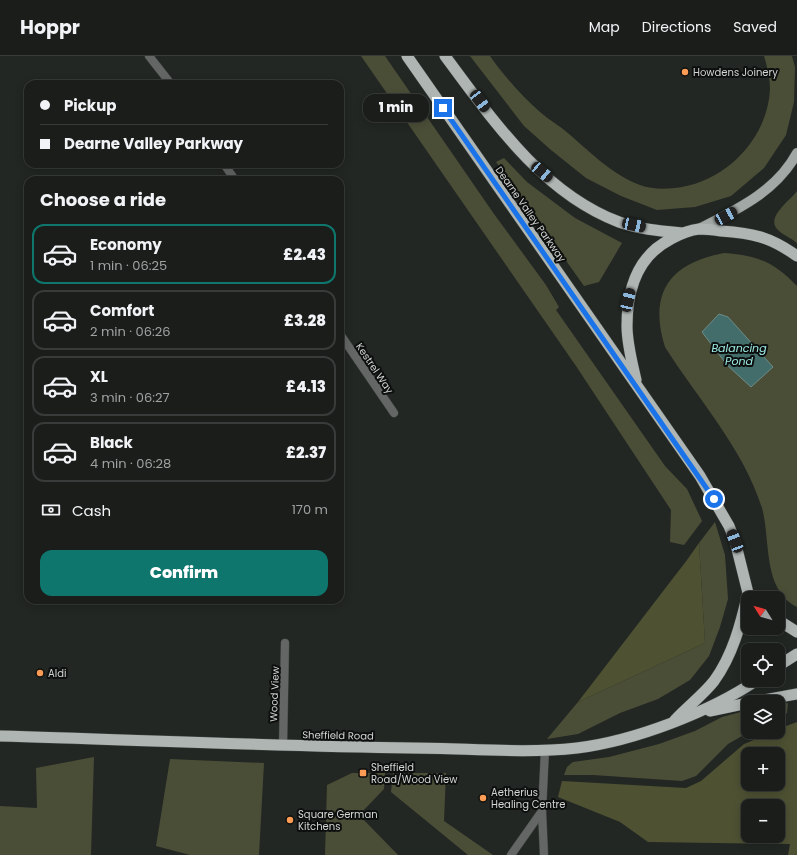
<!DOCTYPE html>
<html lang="en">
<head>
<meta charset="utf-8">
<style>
  :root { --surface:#1a1d1a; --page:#272a27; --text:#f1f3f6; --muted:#9fa2a2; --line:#383b39; --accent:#0f766e }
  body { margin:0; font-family:Poppins,sans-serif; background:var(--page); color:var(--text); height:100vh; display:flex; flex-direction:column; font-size:15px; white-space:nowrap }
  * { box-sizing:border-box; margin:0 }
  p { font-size:13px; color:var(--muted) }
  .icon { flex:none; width:22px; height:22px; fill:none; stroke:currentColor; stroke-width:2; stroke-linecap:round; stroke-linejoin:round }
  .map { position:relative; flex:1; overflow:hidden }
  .side { position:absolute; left:24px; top:120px; width:320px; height:428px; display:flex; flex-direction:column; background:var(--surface); border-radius:12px; box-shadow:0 2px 10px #0003,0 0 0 1px var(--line) }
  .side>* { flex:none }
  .guide { position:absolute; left:24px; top:24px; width:320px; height:88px; border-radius:12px; box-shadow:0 2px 10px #0003,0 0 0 1px var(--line); display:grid; align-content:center; height:88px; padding:0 16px; background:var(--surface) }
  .needle { width:26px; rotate:307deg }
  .controls { position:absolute; left:741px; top:535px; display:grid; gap:8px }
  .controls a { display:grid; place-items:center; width:44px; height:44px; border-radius:8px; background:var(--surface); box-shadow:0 2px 10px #0003,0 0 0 1px var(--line); font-size:20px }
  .end { position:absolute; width:18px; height:18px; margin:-9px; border:5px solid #1a73e8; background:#fff; box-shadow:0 0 0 2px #fff }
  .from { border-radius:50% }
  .bubble { position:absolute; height:28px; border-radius:12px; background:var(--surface); box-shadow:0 2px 10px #0003,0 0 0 1px var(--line); font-size:13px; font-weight:800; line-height:28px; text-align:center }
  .car { position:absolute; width:12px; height:24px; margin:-12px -6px; border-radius:5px; box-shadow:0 0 3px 1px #0007; background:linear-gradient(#222 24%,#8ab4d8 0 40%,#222 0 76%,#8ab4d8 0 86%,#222 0) }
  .guide b { display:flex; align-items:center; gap:14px; height:38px; font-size:15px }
  .guide b+b { border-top:1px solid var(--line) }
  .guide i { width:10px; height:10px; background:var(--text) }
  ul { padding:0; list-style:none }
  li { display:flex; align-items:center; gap:12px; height:60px; margin:0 8px 6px; padding:0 8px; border:2px solid var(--line); border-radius:12px }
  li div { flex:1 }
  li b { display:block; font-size:15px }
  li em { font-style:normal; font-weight:800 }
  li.current { border-color:var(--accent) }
  li>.icon { width:36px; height:36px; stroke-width:1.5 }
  h2 { padding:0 16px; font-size:18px; line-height:48px }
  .pay { display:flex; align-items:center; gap:10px; height:44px; padding:0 16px; font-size:15px }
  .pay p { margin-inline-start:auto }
  .primary-button { display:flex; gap:8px; margin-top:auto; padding:8px 16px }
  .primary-button a { flex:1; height:46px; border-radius:12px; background:var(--accent); color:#fff; font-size:16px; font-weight:800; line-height:46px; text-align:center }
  header { display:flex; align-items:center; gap:24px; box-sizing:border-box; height:56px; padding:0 20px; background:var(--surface); border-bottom:1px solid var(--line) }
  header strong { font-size:19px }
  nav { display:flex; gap:22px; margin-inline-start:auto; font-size:14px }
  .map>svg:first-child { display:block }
  .green { fill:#4b4e37 }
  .forest { fill:#4e5132; fill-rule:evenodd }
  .water { fill:#436d6a; stroke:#6e8c89 }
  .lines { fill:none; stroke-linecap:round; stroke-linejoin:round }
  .minor-casing { stroke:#3e433f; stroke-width:9 }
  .primary-casing { stroke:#3e433f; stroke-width:11 }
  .trunk-casing { stroke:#3e433f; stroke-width:12 }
  .minor { stroke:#636665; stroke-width:8 }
  .primary { stroke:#a1a8a5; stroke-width:10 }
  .trunk { stroke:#aeb5b2; stroke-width:11 }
  .route { stroke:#1a73e8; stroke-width:5 }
  .poi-dot { fill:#fd9c55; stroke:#0d0f0e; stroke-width:1.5 }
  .labels { text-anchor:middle; stroke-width:4; stroke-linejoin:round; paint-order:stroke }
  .poi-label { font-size:10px; fill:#d2d5d2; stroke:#0d0f0e; text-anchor:start }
  .street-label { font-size:10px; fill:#d2d5d2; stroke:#0d0f0e }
  .water-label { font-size:11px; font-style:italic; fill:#9beae4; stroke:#0d0f0e }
</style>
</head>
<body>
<header>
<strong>Hoppr</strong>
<nav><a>Map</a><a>Directions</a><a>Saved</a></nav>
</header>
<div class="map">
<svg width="797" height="799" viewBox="0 0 797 799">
  <rect width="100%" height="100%" fill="#222723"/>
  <g class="green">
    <polygon points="361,0 385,0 494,158 546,229 559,251 556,254 665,410 687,433 702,465 684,489 670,486 671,454 576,310"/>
    <path d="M470,0H490C504,20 522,40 540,56C549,64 560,70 569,78C591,97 613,119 640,129C653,134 669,133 682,131C728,123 768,81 770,33C770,22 767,10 764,0H792L795,11L794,46L786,79L764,112L731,140L695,151L657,154L621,140L586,122L551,94L524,70Z"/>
    <polygon points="504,102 527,126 575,162 622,187 599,226 584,230 496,106"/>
    <path d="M797,135V187C791,182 783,179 778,174C765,161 790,145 797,135Z"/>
    <path d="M724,197C757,199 774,206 797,230V551C762,533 771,484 762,452C743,392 698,343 665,291C648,237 670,207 724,197Z"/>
    <polygon points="715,466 725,499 728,543 720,571 709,600 690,624 658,643 620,657 578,678 547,683 578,646 705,587 699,487"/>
    <polygon points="788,647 787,657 778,663 778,648"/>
    <polygon points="748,654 749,676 728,688 696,720 682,725 593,719 564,719 567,711 573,706 609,701 659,688 695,675 722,661"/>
    <polygon points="94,701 91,799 0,799 0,750 37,752 36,712"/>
    <polygon points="170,703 264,707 259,799 190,799 156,790"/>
    <polygon points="352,717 385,717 384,733 359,759 398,799 325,799 327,729"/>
    <polygon points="393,717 446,717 444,765 493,799 468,799 391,736"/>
  </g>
  <g class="forest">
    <polygon points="699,487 705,587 578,646 687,504"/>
    <path d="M797,666V799H788L790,788L648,786L620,766L558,741L562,725L686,732L701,725L744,688L773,676H778V673ZM748,698H778V728H748ZM748,750H778V780H748Z"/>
  </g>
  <polygon class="water" points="719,258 728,261 773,311 751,331 727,309 702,276"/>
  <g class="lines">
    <defs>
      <g id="minor">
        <polyline points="149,0 171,28"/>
        <polyline points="224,108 235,124"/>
        <polyline points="340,278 394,357"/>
        <polyline points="283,690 285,587"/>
        <polyline points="542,755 544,799"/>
        <polyline points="511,799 542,755 545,694"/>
      </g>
      <path id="primary" d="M699,173C736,154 776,136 797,97"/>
      <g id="trunk">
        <polyline points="407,0 700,420 729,470 735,485 748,537 754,542"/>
        <path d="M445,0C492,63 542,137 619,166C638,173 661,175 682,177"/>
        <path d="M636,324C632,306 627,288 627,270C627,235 637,200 671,183C680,178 689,174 699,173C706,173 714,174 721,175C753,177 770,181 797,200"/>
        <polyline points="778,564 797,576"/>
        <polyline points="778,610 797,598"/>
        <polyline points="752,646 797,638"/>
        <polyline points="710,655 748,647"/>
        <path d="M675,664C687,651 703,639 714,625C733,599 741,567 748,537"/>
        <path d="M0,680C137,684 274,690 411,692C466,692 523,698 577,692C634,685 710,656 757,624"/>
      </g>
    </defs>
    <use href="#minor" class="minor-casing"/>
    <use href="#primary" class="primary-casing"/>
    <use href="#trunk" class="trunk-casing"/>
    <use href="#minor" class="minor"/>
    <use href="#primary" class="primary"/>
    <use href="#trunk" class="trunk"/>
  </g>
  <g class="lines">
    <polyline class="route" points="443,52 714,443"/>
  </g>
  <g class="poi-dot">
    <circle cx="685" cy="16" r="4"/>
    <circle cx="40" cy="617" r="4"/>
    <rect x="359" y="713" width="8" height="8" rx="2"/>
    <circle cx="483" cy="742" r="4"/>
    <circle cx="290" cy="764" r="4"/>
  </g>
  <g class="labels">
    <g class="poi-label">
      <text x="693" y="20">Howdens Joinery</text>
      <text x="48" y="621">Aldi</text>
      <text x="371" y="715">Sheffield<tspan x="371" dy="12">Road/Wood View</tspan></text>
      <text x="491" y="740">Aetherius<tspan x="491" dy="12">Healing Centre</tspan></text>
      <text x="298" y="762">Square German<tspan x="298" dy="12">Kitchens</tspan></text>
    </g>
    <g class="street-label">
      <text transform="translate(531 158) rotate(55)" y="4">Dearne Valley Parkway</text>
      <text transform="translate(375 312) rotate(56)" y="4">Kestrel Way</text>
      <text transform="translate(274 638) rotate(-88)" y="4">Wood View</text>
      <text transform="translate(338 679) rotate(1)" y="4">Sheffield Road</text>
    </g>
    <g class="water-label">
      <text x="739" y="296">Balancing<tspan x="739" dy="13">Pond</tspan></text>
    </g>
  </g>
</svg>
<div class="controls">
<a><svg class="needle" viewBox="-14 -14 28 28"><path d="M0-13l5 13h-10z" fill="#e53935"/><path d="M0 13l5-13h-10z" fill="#9fa2a2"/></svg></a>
<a><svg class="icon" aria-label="locate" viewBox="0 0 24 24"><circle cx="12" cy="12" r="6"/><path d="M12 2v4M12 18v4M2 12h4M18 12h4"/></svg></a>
<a><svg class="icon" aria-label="layers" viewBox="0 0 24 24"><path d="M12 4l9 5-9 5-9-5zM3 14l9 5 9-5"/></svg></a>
<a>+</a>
<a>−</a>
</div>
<i class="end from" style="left:714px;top:443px"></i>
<i class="end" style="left:443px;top:52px"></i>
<div class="bubble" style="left:363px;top:38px;width:66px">1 min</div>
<i class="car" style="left:480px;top:45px;rotate:143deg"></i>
<i class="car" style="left:542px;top:116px;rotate:130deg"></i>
<i class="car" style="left:726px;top:160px;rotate:62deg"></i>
<i class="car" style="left:634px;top:169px;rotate:102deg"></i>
<i class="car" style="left:628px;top:244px;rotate:13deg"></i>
<i class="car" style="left:735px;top:485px;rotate:339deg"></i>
<div class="guide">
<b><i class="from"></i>Pickup</b>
<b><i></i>Dearne Valley Parkway</b>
</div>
<section class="side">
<h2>Choose a ride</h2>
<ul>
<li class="current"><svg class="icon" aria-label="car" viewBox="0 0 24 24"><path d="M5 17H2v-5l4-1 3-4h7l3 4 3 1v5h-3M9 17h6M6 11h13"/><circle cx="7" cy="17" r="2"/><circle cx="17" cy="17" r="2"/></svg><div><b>Economy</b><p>1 min · 06:25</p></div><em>£2.43</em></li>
<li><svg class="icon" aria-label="car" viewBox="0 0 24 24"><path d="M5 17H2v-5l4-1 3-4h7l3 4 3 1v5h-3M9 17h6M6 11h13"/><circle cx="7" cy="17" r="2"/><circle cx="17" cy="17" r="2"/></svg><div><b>Comfort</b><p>2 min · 06:26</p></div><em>£3.28</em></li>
<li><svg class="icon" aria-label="car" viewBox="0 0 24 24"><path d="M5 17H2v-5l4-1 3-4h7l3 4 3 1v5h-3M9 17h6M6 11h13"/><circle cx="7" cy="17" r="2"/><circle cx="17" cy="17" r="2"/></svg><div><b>XL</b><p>3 min · 06:27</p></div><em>£4.13</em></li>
<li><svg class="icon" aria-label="car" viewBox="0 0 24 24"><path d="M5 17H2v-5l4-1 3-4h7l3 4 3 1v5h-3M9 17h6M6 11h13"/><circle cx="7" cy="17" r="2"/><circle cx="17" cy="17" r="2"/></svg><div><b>Black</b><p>4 min · 06:28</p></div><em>£2.37</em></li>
</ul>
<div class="pay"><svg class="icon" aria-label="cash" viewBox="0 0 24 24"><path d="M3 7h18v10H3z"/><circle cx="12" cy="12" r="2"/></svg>Cash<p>170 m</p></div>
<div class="primary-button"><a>Confirm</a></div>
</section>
</div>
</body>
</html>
